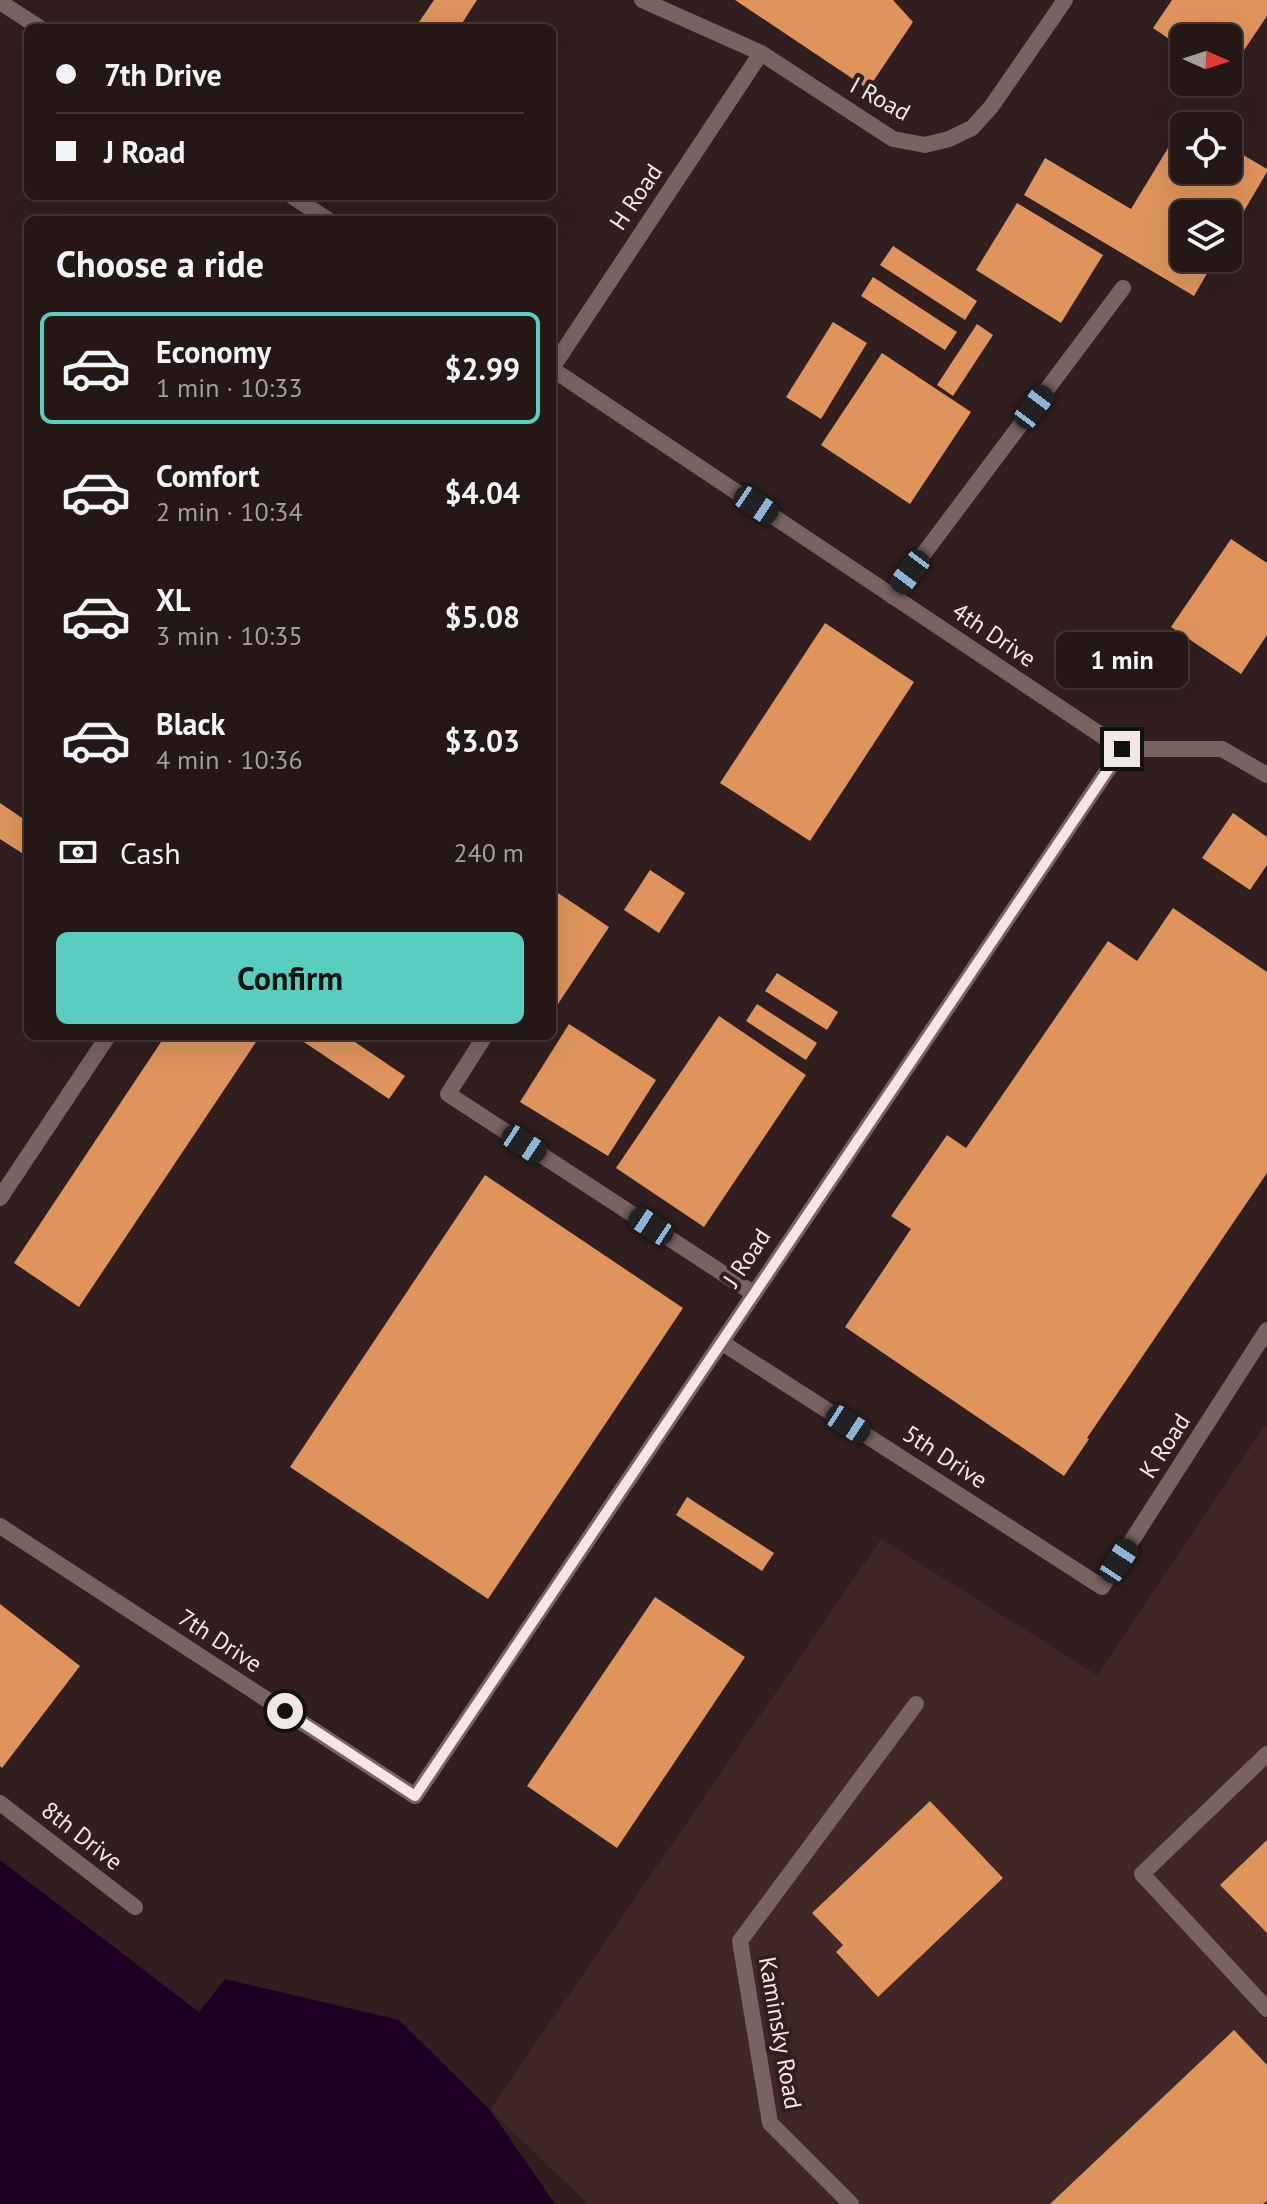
<!DOCTYPE html>
<html lang="en">
<head>
<meta charset="utf-8">
<style>
  :root { --surface:#241716; --page:#302423; --text:#f1f3f6; --muted:#a39fa1; --line:#413635; --accent:#58cebf }
  body { margin:0; font-family:"PT Sans",sans-serif; background:var(--page); color:var(--text); height:100vh; display:flex; flex-direction:column; font-size:30px; white-space:nowrap }
  * { box-sizing:border-box; margin:0 }
  p { font-size:26px; color:var(--muted) }
  .icon { flex:none; width:44px; height:44px; fill:none; stroke:currentColor; stroke-width:2; stroke-linecap:round; stroke-linejoin:round }
  .map { position:relative; flex:1; overflow:hidden }
  .drawer { position:absolute; left:24px; top:216px; width:532px; height:824px; display:flex; flex-direction:column; background:var(--surface); border-radius:12px; box-shadow:0 8px 32px #0002,0 0 0 2px var(--line) }
  .drawer>* { flex:none }
  .hud { position:absolute; left:24px; top:24px; width:532px; height:176px; border-radius:12px; box-shadow:0 8px 32px #0002,0 0 0 2px var(--line); display:grid; align-content:center; height:176px; padding:0 32px; background:var(--surface) }
  .needle { width:52px; rotate:93deg }
  .fabs { position:absolute; left:1170px; top:24px; display:grid; gap:16px }
  .fabs a { display:grid; place-items:center; width:72px; height:72px; border-radius:12px; background:var(--surface); box-shadow:0 8px 32px #0002,0 0 0 2px var(--line); font-size:40px }
  .end { position:absolute; width:36px; height:36px; margin:-18px; border:10px solid #f3e7e6; background:#111; box-shadow:0 0 0 4px #111 }
  .from { border-radius:50% }
  .bubble { position:absolute; height:56px; border-radius:12px; background:var(--surface); box-shadow:0 8px 32px #0002,0 0 0 2px var(--line); font-size:26px; font-weight:700; line-height:56px; text-align:center }
  .car { position:absolute; width:24px; height:48px; margin:-24px -12px; border-radius:10px; box-shadow:0 0 6px 2px #0007; background:linear-gradient(#222 24%,#8ab4d8 0 40%,#222 0 76%,#8ab4d8 0 86%,#222 0) }
  .hud b { display:flex; align-items:center; gap:28px; height:76px; font-size:30px }
  .hud b+b { border-top:2px solid var(--line) }
  .hud i { width:20px; height:20px; background:var(--text) }
  ul { padding:0; list-style:none }
  li { display:flex; align-items:center; gap:24px; height:112px; margin:0 16px 12px; padding:0 16px; border:4px solid transparent; border-radius:12px }
  li div { flex:1 }
  li b { display:block; font-size:30px }
  li em { font-style:normal; font-weight:700 }
  li.current { border-color:var(--accent) }
  li>.icon { width:72px; height:72px; stroke-width:1.5 }
  h2 { padding:0 32px; font-size:36px; line-height:96px }
  .pay { display:flex; align-items:center; gap:20px; height:88px; padding:0 32px; font-size:30px }
  .pay p { margin-inline-start:auto }
  .action { display:flex; gap:16px; margin-top:auto; padding:16px 32px }
  .action a { flex:1; height:92px; border-radius:12px; background:var(--accent); color:#111; font-size:32px; font-weight:700; line-height:92px; text-align:center }
  .map>svg:first-child { display:block }
  .built { fill:#3e2725 }
  .water { fill:#1e0025 }
  .building { fill:#df945c }
  .lines { fill:none; stroke-linecap:round; stroke-linejoin:round }
  .lane { stroke:#786361; stroke-width:16 }
  .route { stroke:#f3e7e6; stroke-width:10 }
  .labels { text-anchor:middle; stroke-width:8; stroke-linejoin:round; paint-order:stroke }
  .street-label { font-size:24px; fill:#f3e7e6; stroke:#301f1e }
</style>
</head>
<body>
<div class="map">
<svg width="1267" height="2204" viewBox="0 0 1267 2204">
  <rect width="100%" height="100%" fill="#301f1e"/>
  <polygon class="built" points="1267,1423 1267,2204 588,2204 490,2110 881,1539 1097,1675"/>
  <polygon class="water" points="0,1860 199,2012 225,1979 399,2020 490,2110 555,2204 0,2204"/>
  <g class="building">
    <polygon points="434,0 477,0 459,28 415,28"/>
    <polygon points="735,0 893,0 913,22 868,89"/>
    <polygon points="1172,0 1267,0 1267,16 1228,74 1228,38 1184,38 1184,49 1153,28"/>
    <polygon points="1185,120 1195,126 1184,126 1184,170 1228,170 1228,146 1267,169 1267,172 1228,238 1228,214 1184,214 1184,258 1216,258 1194,296 1024,195 1045,158 1131,209"/>
    <polygon points="1017,203 1103,255 1061,323 976,270"/>
    <polygon points="893,246 977,301 965,320 880,265"/>
    <polygon points="873,277 957,332 945,350 861,296"/>
    <polygon points="833,322 867,343 821,419 786,397"/>
    <polygon points="977,324 993,335 953,396 937,385"/>
    <polygon points="882,353 971,412 910,504 821,445"/>
    <polygon points="1231,539 1267,563 1267,635 1241,674 1171,627"/>
    <polygon points="825,623 914,682 810,841 720,783"/>
    <polygon points="0,803 28,822 28,857 0,839"/>
    <polygon points="1233,813 1267,837 1267,865 1250,890 1202,858"/>
    <polygon points="650,870 685,893 659,933 624,910"/>
    <polygon points="552,889 609,927 552,1013"/>
    <polygon points="1173,908 1267,972 1267,1173 1087,1438 1089,1439 1064,1476 845,1327 911,1229 891,1216 947,1135 966,1148 1108,941 1137,961"/>
    <polygon points="777,973 838,1012 827,1030 765,991"/>
    <polygon points="757,1004 817,1043 806,1060 746,1021"/>
    <polygon points="719,1016 806,1075 704,1227 616,1168"/>
    <polygon points="569,1024 656,1080 608,1156 520,1102"/>
    <polygon points="165,1036 260,1036 79,1307 14,1263"/>
    <polygon points="295,1036 346,1036 405,1076 389,1099"/>
    <polygon points="485,1175 683,1308 488,1599 290,1467"/>
    <polygon points="687,1497 774,1553 762,1571 676,1515"/>
    <polygon points="655,1597 745,1657 617,1848 527,1786"/>
    <polygon points="0,1604 80,1666 2,1768 0,1766"/>
    <polygon points="930,1801 1003,1878 878,1997 836,1952 843,1945 812,1913"/>
    <polygon points="1267,1840 1267,1933 1220,1885"/>
    <polygon points="1234,2030 1267,2065 1267,2201 1263,2204 1050,2204"/>
  </g>
  <g class="lines">
    <g class="lane">
      <polyline points="642,0 761,53 893,139 925,145 949,139 972,128 991,107 1065,0"/>
      <polyline points="0,2 40,28"/>
      <polyline points="292,196 328,220"/>
      <polyline points="552,368 761,53"/>
      <polyline points="552,369 1122,749 1222,749 1267,775"/>
      <polyline points="892,596 1123,288"/>
      <polyline points="485,1036 448,1094 753,1293"/>
      <polyline points="0,1198 108,1036"/>
      <polyline points="721,1342 1102,1587 1267,1330"/>
      <polyline points="0,1526 415,1796 1122,749"/>
      <polyline points="1267,1754 1142,1874 1267,2009"/>
      <polyline points="0,1803 135,1907"/>
      <polyline points="851,2204 770,2123 740,1941 916,1704"/>
    </g>
  </g>
  <g class="lines">
    <polyline class="route" points="285,1711 415,1796 1122,749"/>
  </g>
  <g class="labels">
    <g class="street-label">
      <text transform="translate(880 99) rotate(29)" y="8">I Road</text>
      <text transform="translate(636 197) rotate(-56)" y="8">H Road</text>
      <text transform="translate(994 635) rotate(34)" y="8">4th Drive</text>
      <text transform="translate(747 1258) rotate(-56)" y="8">J Road</text>
      <text transform="translate(1165 1446) rotate(-57)" y="8">K Road</text>
      <text transform="translate(945 1457) rotate(33)" y="8">5th Drive</text>
      <text transform="translate(220 1641) rotate(33)" y="8">7th Drive</text>
      <text transform="translate(82 1836) rotate(38)" y="8">8th Drive</text>
      <text transform="translate(780 2033) rotate(80)" y="8">Kaminsky Road</text>
    </g>
  </g>
</svg>
<div class="fabs">
<a><svg class="needle" viewBox="-14 -14 28 28"><path d="M0-13l5 13h-10z" fill="#e53935"/><path d="M0 13l5-13h-10z" fill="#a39fa1"/></svg></a>
<a><svg class="icon" aria-label="locate" viewBox="0 0 24 24"><circle cx="12" cy="12" r="6"/><path d="M12 2v4M12 18v4M2 12h4M18 12h4"/></svg></a>
<a><svg class="icon" aria-label="layers" viewBox="0 0 24 24"><path d="M12 4l9 5-9 5-9-5zM3 14l9 5 9-5"/></svg></a>
</div>
<i class="end from" style="left:285px;top:1711px"></i>
<i class="end" style="left:1122px;top:749px"></i>
<div class="bubble" style="left:1056px;top:632px;width:132px">1 min</div>
<i class="car" style="left:1034px;top:407px;rotate:37deg"></i>
<i class="car" style="left:756px;top:505px;rotate:124deg"></i>
<i class="car" style="left:910px;top:572px;rotate:217deg"></i>
<i class="car" style="left:524px;top:1144px;rotate:123deg"></i>
<i class="car" style="left:651px;top:1226px;rotate:303deg"></i>
<i class="car" style="left:848px;top:1424px;rotate:123deg"></i>
<i class="car" style="left:1119px;top:1561px;rotate:33deg"></i>
<div class="hud">
<b><i class="from"></i>7th Drive</b>
<b><i></i>J Road</b>
</div>
<section class="drawer">
<h2>Choose a ride</h2>
<ul>
<li class="current"><svg class="icon" aria-label="car" viewBox="0 0 24 24"><path d="M5 17H2v-5l4-1 3-4h7l3 4 3 1v5h-3M9 17h6M6 11h13"/><circle cx="7" cy="17" r="2"/><circle cx="17" cy="17" r="2"/></svg><div><b>Economy</b><p>1 min · 10:33</p></div><em>$2.99</em></li>
<li><svg class="icon" aria-label="car" viewBox="0 0 24 24"><path d="M5 17H2v-5l4-1 3-4h7l3 4 3 1v5h-3M9 17h6M6 11h13"/><circle cx="7" cy="17" r="2"/><circle cx="17" cy="17" r="2"/></svg><div><b>Comfort</b><p>2 min · 10:34</p></div><em>$4.04</em></li>
<li><svg class="icon" aria-label="car" viewBox="0 0 24 24"><path d="M5 17H2v-5l4-1 3-4h7l3 4 3 1v5h-3M9 17h6M6 11h13"/><circle cx="7" cy="17" r="2"/><circle cx="17" cy="17" r="2"/></svg><div><b>XL</b><p>3 min · 10:35</p></div><em>$5.08</em></li>
<li><svg class="icon" aria-label="car" viewBox="0 0 24 24"><path d="M5 17H2v-5l4-1 3-4h7l3 4 3 1v5h-3M9 17h6M6 11h13"/><circle cx="7" cy="17" r="2"/><circle cx="17" cy="17" r="2"/></svg><div><b>Black</b><p>4 min · 10:36</p></div><em>$3.03</em></li>
</ul>
<div class="pay"><svg class="icon" aria-label="cash" viewBox="0 0 24 24"><path d="M3 7h18v10H3z"/><circle cx="12" cy="12" r="2"/></svg>Cash<p>240 m</p></div>
<div class="action"><a>Confirm</a></div>
</section>
</div>
</body>
</html>
